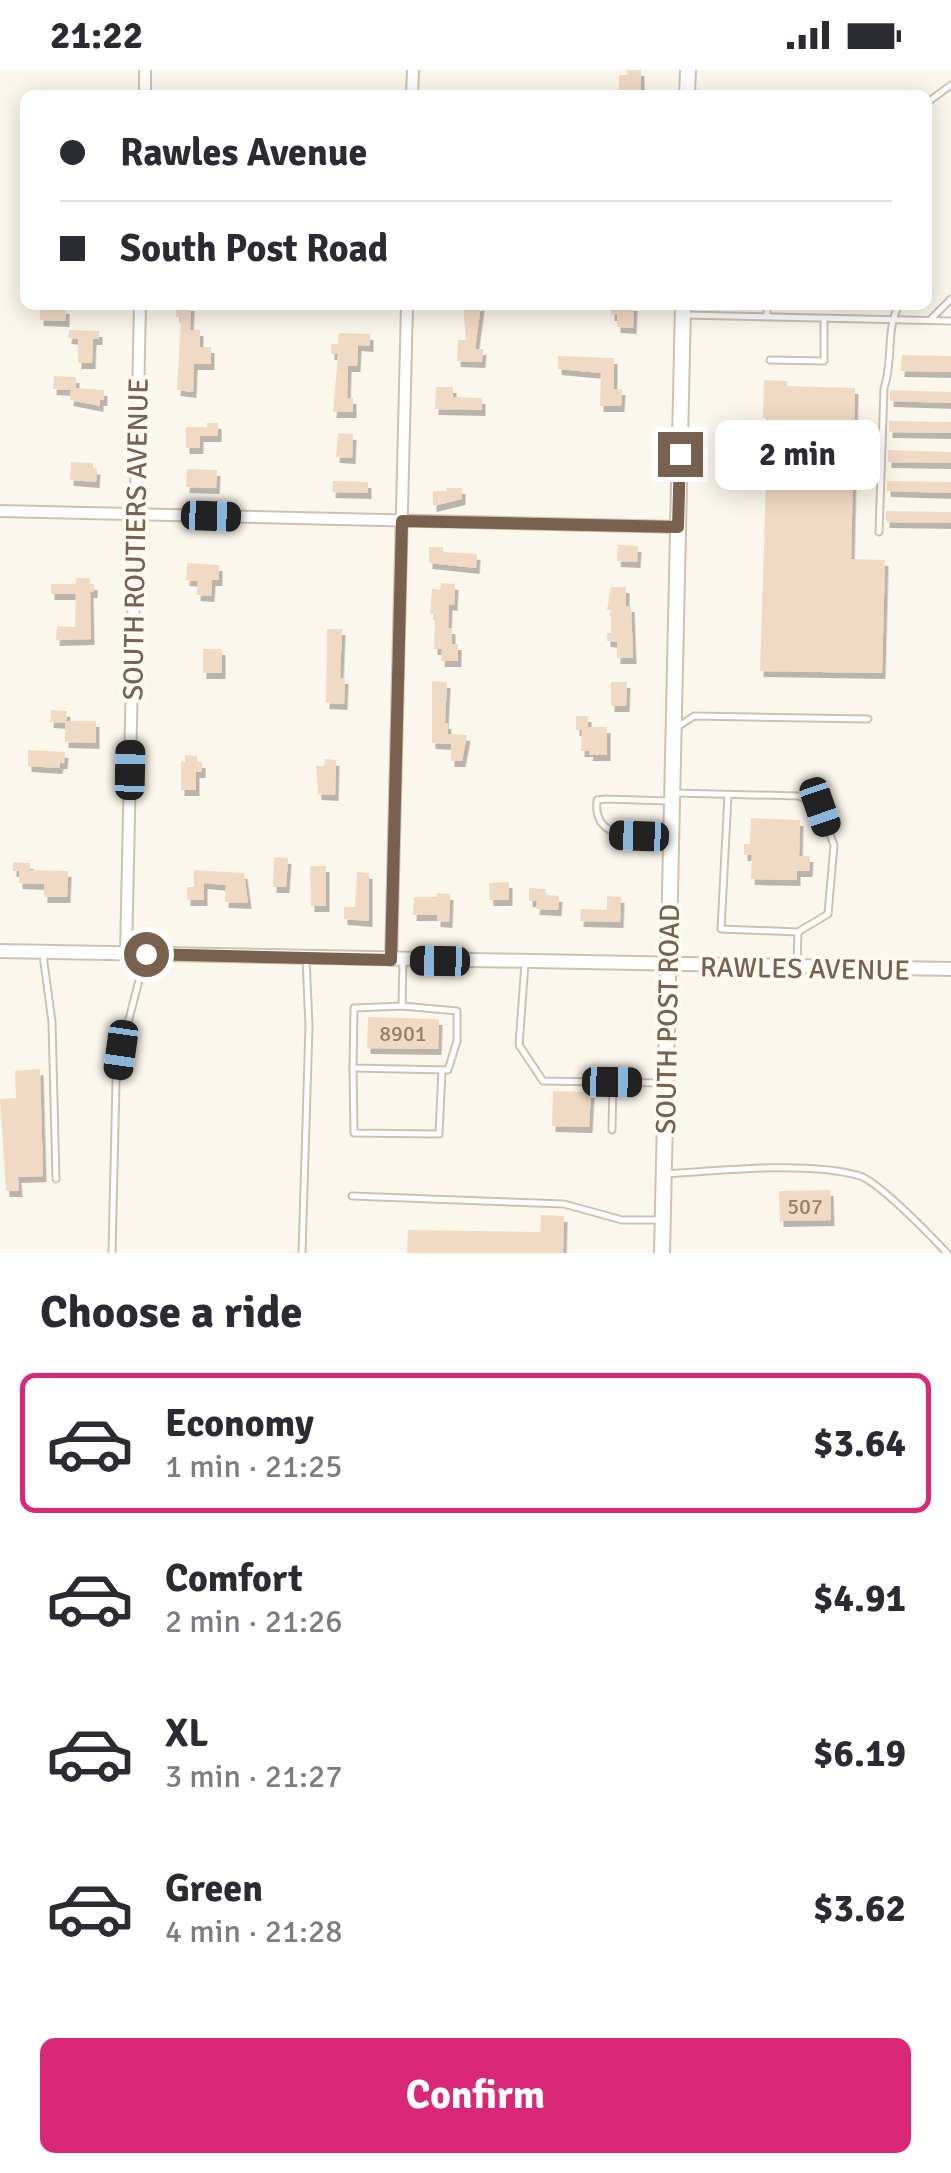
<!DOCTYPE html>
<html lang="en">
<head>
<meta charset="utf-8">
<style>
  :root { --surface:#fff; --page:#f7f7f7; --text:#2b2b33; --muted:#7c7c81; --line:#e1e1e2; --accent:#db2777 }
  body { margin:0; font-family:Signika,sans-serif; background:var(--page); color:var(--text); height:100vh; display:flex; flex-direction:column; font-size:38px; white-space:nowrap }
  * { box-sizing:border-box; margin:0 }
  p { font-size:32px; color:var(--muted) }
  .icon { flex:none; width:55px; height:55px; fill:none; stroke:currentColor; stroke-width:2; stroke-linecap:round; stroke-linejoin:round }
  .map { position:relative; height:1183px; overflow:hidden }
  .sheet { display:flex; flex-direction:column; background:var(--surface); flex:1 }
  .sheet>* { flex:none }
  .top-card { position:absolute; left:20px; top:20px; width:912px; height:220px; border-radius:15px; box-shadow:0 5px 25px #0003; display:grid; align-content:center; height:220px; padding:0 40px; background:var(--surface) }
  .end { position:absolute; width:45px; height:45px; margin:-22px; border:12px solid #78614e; background:#fff; box-shadow:0 0 0 5px #fff }
  .from { border-radius:50% }
  .bubble { position:absolute; height:70px; border-radius:15px; background:var(--surface); box-shadow:0 5px 25px #0003; font-size:32px; font-weight:700; line-height:70px; text-align:center }
  .car { position:absolute; width:30px; height:60px; margin:-30px -15px; border-radius:12px; box-shadow:0 0 8px 2px #0007; background:linear-gradient(#222 24%,#8ab4d8 0 40%,#222 0 76%,#8ab4d8 0 86%,#222 0) }
  .top-card b { display:flex; align-items:center; gap:35px; height:95px; font-size:38px }
  .top-card b+b { border-top:2px solid var(--line) }
  .top-card i { width:25px; height:25px; background:var(--text) }
  ul { padding:0; list-style:none }
  li { display:flex; align-items:center; gap:30px; height:140px; margin:0 20px 15px; padding:0 20px; border:5px solid transparent; border-radius:15px }
  li div { flex:1 }
  li b { display:block; font-size:38px }
  li em { font-style:normal; font-weight:700 }
  li.selected { border-color:var(--accent) }
  li>.icon { width:90px; height:90px; stroke-width:1.5 }
  h2 { padding:0 40px; font-size:45px; line-height:120px }
  .action { display:flex; gap:20px; margin-top:auto; padding:20px 40px }
  .action a { flex:1; height:115px; border-radius:15px; background:var(--accent); color:#fff; font-size:40px; font-weight:700; line-height:115px; text-align:center }
  .status { display:flex; justify-content:space-between; align-items:center; height:70px; padding:0 50px; background:var(--surface); direction:ltr }
  .status svg { height:28px; fill:currentColor }
  .map>svg:first-child { display:block }
  .building { fill:#f1dac3; filter:url(#shadow) }
  .lines { fill:none; stroke-linecap:round; stroke-linejoin:round }
  .service-casing { stroke:#cfc1b0; stroke-width:9 }
  .minor-casing { stroke:#cfc1b0; stroke-width:14 }
  .tertiary-casing { stroke:#cfc1b0; stroke-width:16 }
  .secondary-casing { stroke:#d2c1ae; stroke-width:18 }
  .service { stroke:#fff; stroke-width:5 }
  .minor { stroke:#fff; stroke-width:10 }
  .tertiary { stroke:#fff; stroke-width:12 }
  .secondary { stroke:#fff; stroke-width:14 }
  .route { stroke:#78614e; stroke-width:12 }
  .labels { text-anchor:middle; stroke-width:8; stroke-linejoin:round; paint-order:stroke }
  .number-label { font-size:22px; fill:#967f6b }
  .street-label { font-size:28px; fill:#78614e; stroke:#fffbf2 }
</style>
</head>
<body>
<div class="status"><b>21:22</b><svg viewBox="0 0 49 12"><path d="M0 12V9h3v3zM5 12V6h3v6zM10 12V3h3v9zM15 12V0h3v12zM26 1h20v11H26zM47 4h2v5h-2z"/></svg></div>
<div class="map">
<svg width="951" height="1183" viewBox="0 0 951 1183">
  <defs>
    <filter id="shadow"><feDropShadow dx="3.5" dy="6" stdDeviation="0" flood-color="#0004"/></filter>
  </defs>
  <rect width="100%" height="100%" fill="#fcf7ec"/>
  <g class="building">
    <polygon points="627,0 641,0 641,25 626,25 627,20 619,20 619,5 627,5"/>
    <polygon points="176,235 191,235 190,260 200,260 200,277 211,277 211,294 194,294 193,322 177,320 181,247 176,247"/>
    <polygon points="463,235 481,235 475,279 483,279 482,292 457,291 458,270 466,270"/>
    <polygon points="611,235 634,235 633,258 617,257 617,245 611,245"/>
    <polygon points="40,237 66,238 66,251 40,250"/>
    <polygon points="69,260 99,261 99,269 93,269 92,293 78,293 78,269 68,268"/>
    <polygon points="339,263 370,264 370,276 358,275 357,296 348,296 347,328 353,328 353,342 333,342 338,284 331,284 331,274 338,274"/>
    <polygon points="902,285 951,286 951,302 901,301"/>
    <polygon points="558,286 614,288 614,319 622,319 621,336 600,336 601,303 558,299"/>
    <polygon points="54,306 76,307 76,318 104,320 104,330 100,330 100,336 70,330 71,320 53,319"/>
    <polygon points="764,310 787,311 787,316 855,318 851,489 885,490 882,603 760,601 768,348 763,348"/>
    <polygon points="436,317 453,317 453,327 482,328 482,340 435,339"/>
    <polygon points="890,320 951,322 951,333 890,331"/>
    <polygon points="889,351 951,352 951,363 889,362"/>
    <polygon points="207,353 218,353 218,366 200,366 200,378 186,378 186,357 207,357"/>
    <polygon points="338,363 353,364 352,388 336,387"/>
    <polygon points="888,380 951,382 951,393 888,392"/>
    <polygon points="71,392 93,393 93,398 97,399 96,412 70,410"/>
    <polygon points="187,399 217,400 216,418 186,417"/>
    <polygon points="333,411 368,412 368,423 332,422"/>
    <polygon points="887,411 951,412 951,423 887,421"/>
    <polygon points="446,418 462,418 462,429 433,436 433,421 446,421"/>
    <polygon points="886,441 951,442 951,453 886,452"/>
    <polygon points="618,475 638,476 637,492 617,491"/>
    <polygon points="429,477 443,477 443,482 477,484 476,498 429,493"/>
    <polygon points="187,493 219,495 219,510 212,510 211,526 197,525 198,511 186,510"/>
    <polygon points="76,508 90,508 90,514 94,514 94,522 90,522 91,569 56,570 57,556 75,557 76,524 51,524 51,514 76,514"/>
    <polygon points="441,513 455,514 454,535 449,534 448,558 452,558 452,574 458,574 458,591 441,591 442,579 434,579 435,544 430,544 432,519 440,520"/>
    <polygon points="611,517 626,517 626,536 631,536 633,588 617,588 617,572 607,571 607,563 611,563 611,540 607,540"/>
    <polygon points="327,559 342,559 340,608 345,608 344,634 326,633"/>
    <rect x="203" y="579" width="19" height="24"/>
    <polygon points="432,611 447,612 445,653 448,653 448,664 467,665 462,691 451,691 451,674 432,673"/>
    <polygon points="611,612 627,612 626,636 611,636"/>
    <polygon points="51,640 67,641 66,651 96,651 96,673 65,672 65,653 50,652"/>
    <polygon points="576,646 588,646 588,657 607,657 607,685 589,685 590,681 581,681 582,660 576,660"/>
    <polygon points="28,680 65,682 64,693 60,693 59,698 28,696"/>
    <polygon points="185,685 197,686 197,692 202,692 202,702 196,702 196,720 181,720 181,692 185,692"/>
    <polygon points="325,689 336,690 335,725 318,724 316,696 324,696"/>
    <polygon points="751,748 800,750 799,786 810,786 809,801 797,801 797,810 751,809 752,785 744,785 744,774 750,774"/>
    <polygon points="274,787 288,788 286,817 273,817"/>
    <polygon points="13,792 30,793 30,800 68,801 67,827 44,827 44,814 19,813 19,801 13,801"/>
    <polygon points="310,796 326,796 326,836 311,836"/>
    <polygon points="194,800 244,803 248,833 225,832 226,815 204,813 204,830 187,830 187,817 194,817"/>
    <polygon points="357,802 369,803 369,851 344,849 344,837 355,837"/>
    <polygon points="509,812 509,830 490,830 489,813"/>
    <polygon points="529,818 546,819 546,825 559,826 558,840 536,839 537,831 529,831"/>
    <polygon points="437,823 450,824 449,852 437,851 437,845 413,845 414,827 437,827"/>
    <polygon points="607,826 621,827 620,852 580,851 581,839 607,840"/>
    <polygon points="368,947 439,949 438,979 367,978"/>
    <polygon points="40,999 43,1106 18,1107 19,1121 6,1121 0,1029 16,1028 15,1001"/>
    <polygon points="553,1021 591,1022 589,1057 552,1056"/>
    <polygon points="830,1120 831,1150 780,1151 779,1121"/>
    <polygon points="541,1145 564,1146 563,1183 407,1183 408,1160 540,1162"/>
  </g>
  <g class="lines">
    <defs>
      <g id="service">
        <polyline points="690,24 711,25"/>
        <polyline points="928,32 951,15"/>
        <polyline points="686,245 951,251"/>
        <polyline points="767,246 767,235"/>
        <polyline points="930,250 951,229"/>
        <polyline points="770,290 824,291 824,249"/>
        <path d="M879,462L884,318C894,290 885,261 899,235"/>
        <polyline points="676,658 694,646 868,649"/>
        <polyline points="675,723 799,726 820,737 834,775 828,844 798,862"/>
        <polyline points="728,725 721,859 798,862 797,895"/>
        <path d="M669,731L605,729L597,730C592,773 641,766 669,767"/>
        <polyline points="43,885 52,952 56,1109"/>
        <polyline points="525,893 519,975 543,1011 664,1013"/>
        <polyline points="402,936 457,941 457,971 448,1000 353,998 354,938 402,936 403,890"/>
        <polyline points="353,998 354,1063 439,1064 442,1000"/>
        <polyline points="612,1060 613,1012"/>
        <path d="M667,1104C718,1100 812,1091 860,1106C880,1113 931,1166 947,1183"/>
        <polyline points="352,1126 564,1134 622,1150 660,1150"/>
        <polyline points="112,1183 116,1012 121,980 145,887"/>
        <polyline points="302,1183 309,956 306,888"/>
      </g>
      <g id="minor">
        <polyline points="145,25 145,0"/>
        <polyline points="412,25 413,0"/>
        <polyline points="0,441 678,457"/>
        <polyline points="126,884 140,235"/>
        <polyline points="391,890 407,235"/>
      </g>
      <polyline id="tertiary" points="0,881 951,899"/>
      <g id="secondary">
        <polyline points="687,25 688,0"/>
        <polyline points="662,1183 683,235"/>
      </g>
    </defs>
    <use href="#service" class="service-casing"/>
    <use href="#minor" class="minor-casing"/>
    <use href="#tertiary" class="tertiary-casing"/>
    <use href="#secondary" class="secondary-casing"/>
    <use href="#service" class="service"/>
    <use href="#minor" class="minor"/>
    <use href="#tertiary" class="tertiary"/>
    <use href="#secondary" class="secondary"/>
  </g>
  <g class="lines">
    <polyline class="route" points="146,884 391,890 402,451 678,457 680,384"/>
  </g>
  <g class="labels">
    <g class="number-label">
      <text x="403" y="971">8901</text>
      <text x="805" y="1144">507</text>
    </g>
    <g class="street-label">
      <text transform="translate(135 469) rotate(-89)" y="10">SOUTH ROUTIERS AVENUE</text>
      <text transform="translate(805 898) rotate(1)" y="10">RAWLES AVENUE</text>
      <text transform="translate(667 949) rotate(-89)" y="10">SOUTH POST ROAD</text>
    </g>
  </g>
</svg>
<i class="end from" style="left:146px;top:884px"></i>
<i class="end" style="left:680px;top:384px"></i>
<div class="bubble" style="left:715px;top:350px;width:165px">2 min</div>
<i class="car" style="left:211px;top:446px;rotate:92deg"></i>
<i class="car" style="left:130px;top:700px;rotate:1deg"></i>
<i class="car" style="left:820px;top:737px;rotate:161deg"></i>
<i class="car" style="left:639px;top:766px;rotate:272deg"></i>
<i class="car" style="left:440px;top:891px;rotate:271deg"></i>
<i class="car" style="left:121px;top:980px;rotate:188deg"></i>
<i class="car" style="left:612px;top:1012px;rotate:91deg"></i>
<div class="top-card">
<b><i class="from"></i>Rawles Avenue</b>
<b><i></i>South Post Road</b>
</div>
</div>
<section class="sheet">
<h2>Choose a ride</h2>
<ul>
<li class="selected"><svg class="icon" aria-label="car" viewBox="0 0 24 24"><path d="M5 17H2v-5l4-1 3-4h7l3 4 3 1v5h-3M9 17h6M6 11h13"/><circle cx="7" cy="17" r="2"/><circle cx="17" cy="17" r="2"/></svg><div><b>Economy</b><p>1 min · 21:25</p></div><em>$3.64</em></li>
<li><svg class="icon" aria-label="car" viewBox="0 0 24 24"><path d="M5 17H2v-5l4-1 3-4h7l3 4 3 1v5h-3M9 17h6M6 11h13"/><circle cx="7" cy="17" r="2"/><circle cx="17" cy="17" r="2"/></svg><div><b>Comfort</b><p>2 min · 21:26</p></div><em>$4.91</em></li>
<li><svg class="icon" aria-label="car" viewBox="0 0 24 24"><path d="M5 17H2v-5l4-1 3-4h7l3 4 3 1v5h-3M9 17h6M6 11h13"/><circle cx="7" cy="17" r="2"/><circle cx="17" cy="17" r="2"/></svg><div><b>XL</b><p>3 min · 21:27</p></div><em>$6.19</em></li>
<li><svg class="icon" aria-label="car" viewBox="0 0 24 24"><path d="M5 17H2v-5l4-1 3-4h7l3 4 3 1v5h-3M9 17h6M6 11h13"/><circle cx="7" cy="17" r="2"/><circle cx="17" cy="17" r="2"/></svg><div><b>Green</b><p>4 min · 21:28</p></div><em>$3.62</em></li>
</ul>
<div class="action"><a>Confirm</a></div>
</section>
</body>
</html>
